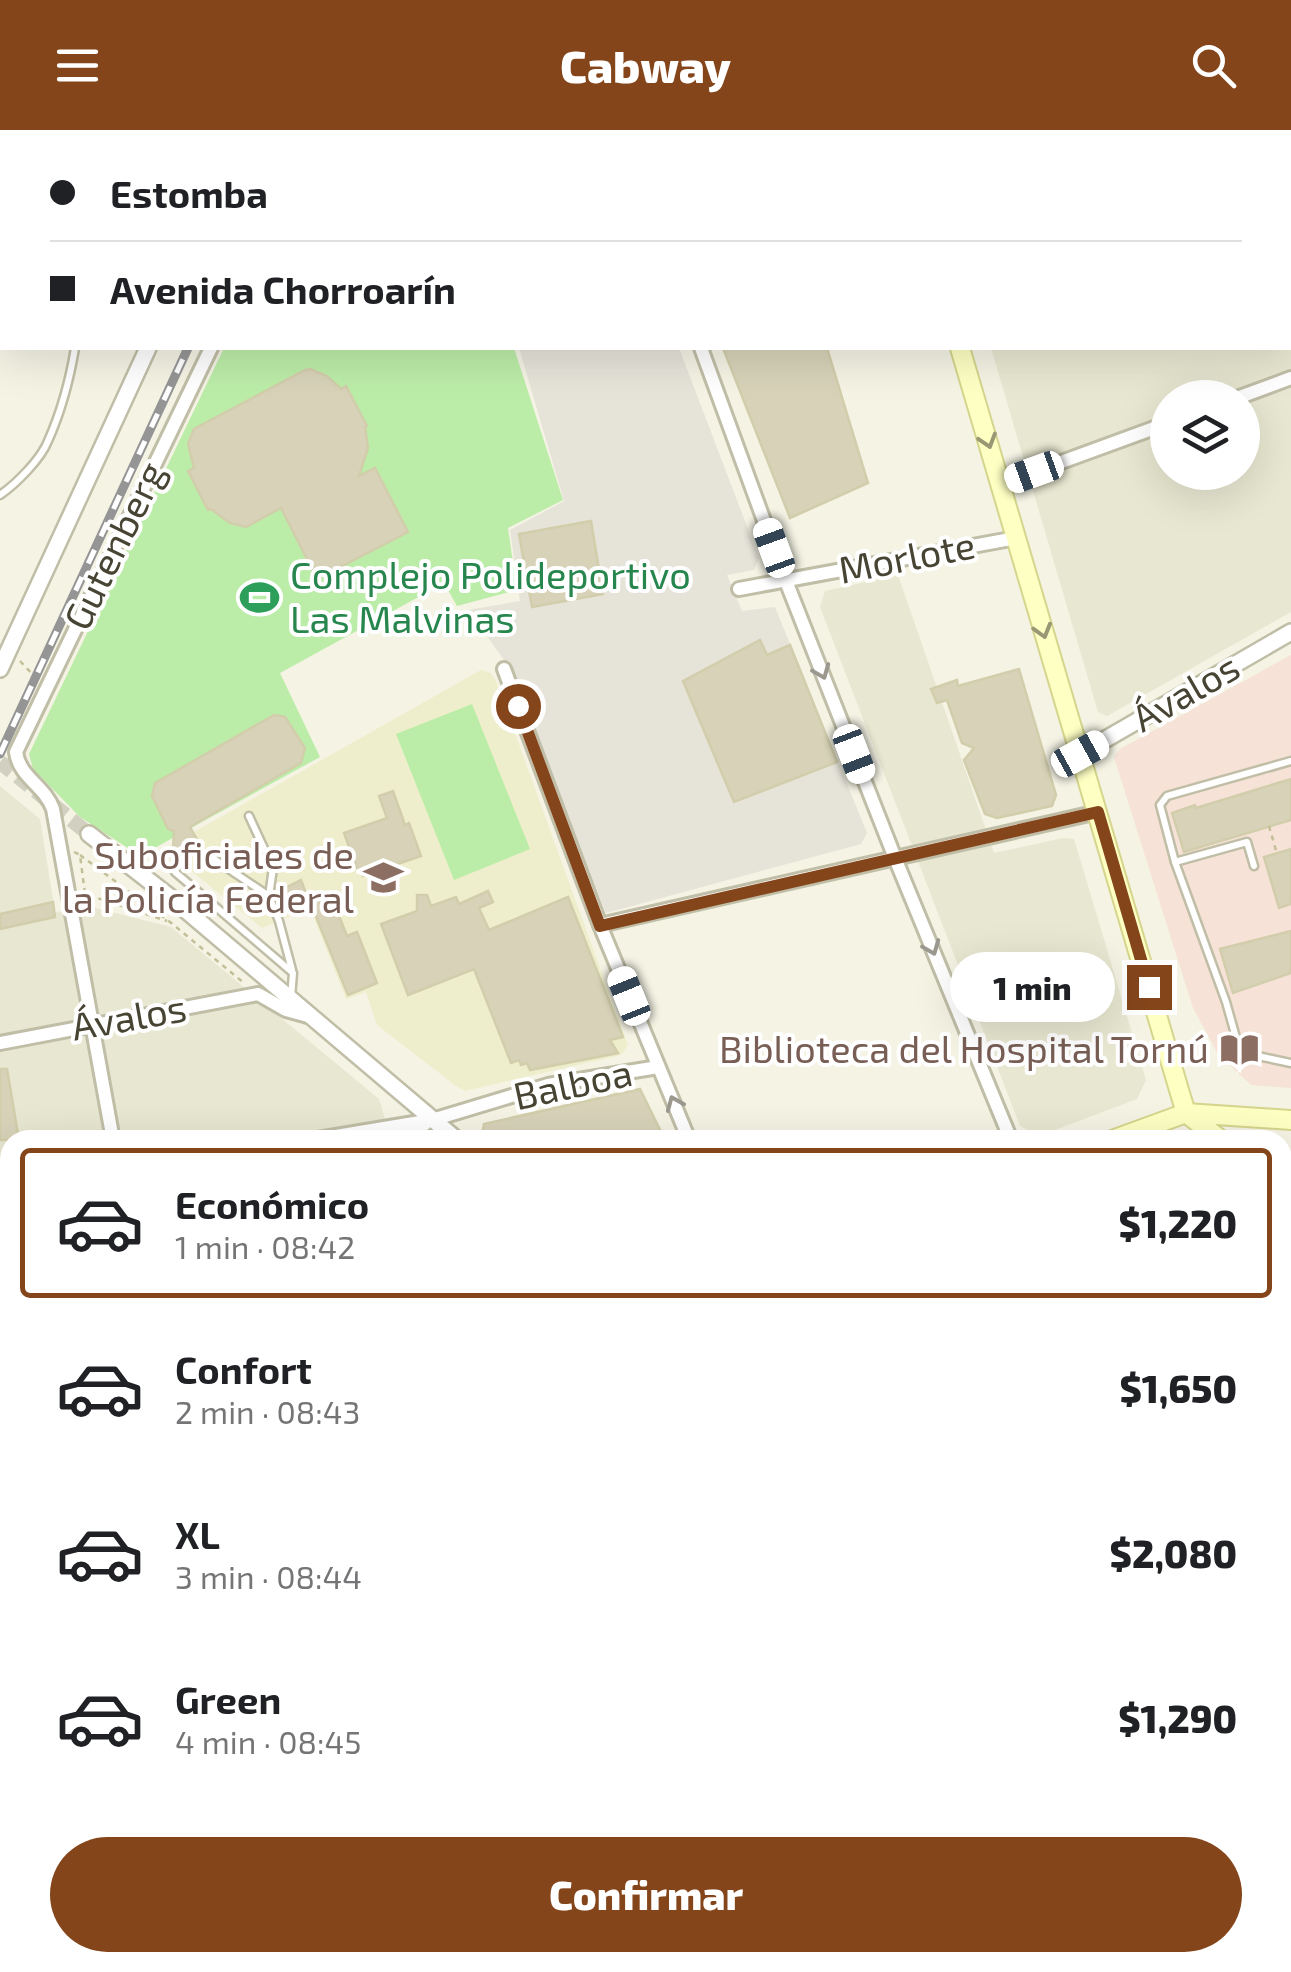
<!DOCTYPE html>
<html lang="es">
<head>
<meta charset="utf-8">
<style>
  :root { --surface:#fff; --page:#f2f2f2; --text:#202124; --muted:#757577; --line:#e0e0e0; --accent:#84451b }
  body { margin:0; font-family:"Exo 2",sans-serif; background:var(--page); color:var(--text); height:100vh; display:flex; flex-direction:column; font-size:38px; white-space:nowrap }
  * { box-sizing:border-box; margin:0 }
  p { font-size:32px; color:var(--muted) }
  .icon { flex:none; width:55px; height:55px; fill:none; stroke:currentColor; stroke-width:2; stroke-linecap:round; stroke-linejoin:round }
  .map { position:relative; flex:1; overflow:hidden }
  .sheet { position:absolute; left:0px; top:1000px; width:1292px; height:842px; display:flex; flex-direction:column; background:var(--surface); border-radius:30px 30px 0 0; box-shadow:0 10px 40px #0002 }
  .sheet>* { flex:none }
  .top-card { position:absolute; left:0px; top:0px; width:1292px; height:220px; box-shadow:0 10px 40px #0002; display:grid; align-content:center; height:220px; padding:0 50px; background:var(--surface) }
  .fabs { position:absolute; left:1150px; top:250px; display:grid; gap:20px }
  .fabs a { display:grid; place-items:center; width:110px; height:110px; border-radius:50%; background:var(--surface); box-shadow:0 10px 40px #0002; font-size:50px }
  .end { position:absolute; width:45px; height:45px; margin:-22px; border:12px solid #84451b; background:#fff; box-shadow:0 0 0 5px #fff }
  .from { border-radius:50% }
  .bubble { position:absolute; height:70px; border-radius:35px; background:var(--surface); box-shadow:0 10px 40px #0002; font-size:32px; font-weight:800; line-height:70px; text-align:center }
  .car { position:absolute; width:30px; height:60px; margin:-30px -15px; border-radius:12px; box-shadow:0 0 8px 2px #0007; background:linear-gradient(#fff 24%,#345 0 40%,#fff 0 76%,#345 0 86%,#fff 0) }
  .top-card b { display:flex; align-items:center; gap:35px; height:95px; font-size:38px }
  .top-card b+b { border-top:2px solid var(--line) }
  .top-card i { width:25px; height:25px; background:var(--text) }
  ul { padding:18px 0 0; list-style:none }
  li { display:flex; align-items:center; gap:30px; height:150px; margin:0 20px 15px; padding:0 30px; border:5px solid transparent; border-radius:10px }
  li div { flex:1 }
  li b { display:block; font-size:38px }
  li em { font-style:normal; font-weight:800 }
  li.current { border-color:var(--accent) }
  li>.icon { width:90px; height:90px; stroke-width:1.5 }
  .cta { display:flex; gap:20px; margin-top:auto; padding:20px 50px }
  .cta a { flex:1; height:115px; border-radius:60px; background:var(--accent); color:#fff; font-size:40px; font-weight:800; line-height:115px; text-align:center }
  header { display:flex; justify-content:space-between; align-items:center; height:130px; padding:0 50px; background:var(--accent); color:#fff; font-size:45px; font-weight:800 }
  .map>svg:first-child { display:block }
  .residential { fill:#e8e7d1; fill-rule:evenodd }
  .industrial { fill:#e6e3d9 }
  .education { fill:#efeecc }
  .medical { fill:#f6e2d6 }
  .green { fill:#bceda8 }
  .building { fill:#d7d2b8; stroke:#d2cdab; stroke-width:2.5 }
  .lines { fill:none; stroke-linecap:round; stroke-linejoin:round }
  .tertiary-tunnel { stroke:#d1d0c1; stroke-width:15; stroke-dasharray:15 8; stroke-linecap:butt }
  .service-casing { stroke:#c0bea6; stroke-width:11 }
  .minor-casing { stroke:#c0bea6; stroke-width:18 }
  .tertiary-casing { stroke:#c0bea6; stroke-width:20 }
  .secondary-casing { stroke:#d5d58d; stroke-width:22 }
  .path { stroke:#c3bf96; stroke-width:2.5; stroke-dasharray:5 5; stroke-linecap:butt }
  .service { stroke:#fff; stroke-width:6 }
  .minor { stroke:#fff; stroke-width:12 }
  .tertiary { stroke:#fff; stroke-width:15 }
  .secondary { stroke:#feffc3; stroke-width:18 }
  .rail-casing { stroke:#959595; stroke-width:9 }
  .rail { stroke:#fff; stroke-width:5; stroke-dasharray:15; stroke-linecap:butt }
  .oneway { stroke:#999874 }
  .oneway2 { stroke:#9a988f }
  .route { stroke:#84451b; stroke-width:12 }
  .labels { text-anchor:middle; stroke-width:8; stroke-linejoin:round; paint-order:stroke }
  .street-label { font-size:38px; fill:#474433; stroke:#fff }
  .leisure-label { font-size:38px; fill:#27864d; stroke:#fff; text-anchor:start }
  .education-label { font-size:38px; fill:#785e54; stroke:#fff; text-anchor:end }
</style>
</head>
<body>
<header><svg class="icon" aria-label="menu" viewBox="0 0 24 24"><path d="M4 6h16M4 12h16M4 18h16"/></svg>Cabway<svg class="icon" aria-label="search" viewBox="0 0 24 24"><circle cx="10" cy="10" r="6"/><path d="M15 15l6 6"/></svg></header>
<div class="map">
<svg width="1291" height="1842" viewBox="0 0 1291 1842">
  <rect width="100%" height="100%" fill="#f4f3e4"/>
  <g class="residential">
    <path d="M927,0H1291V482L1107,586L1098,582L991,218H1290V2H928ZM1168,268H1242V342H1168Z"/>
    <polygon points="898,445 994,723 1063,708 1074,709 1146,950 1137,969 1039,1006 1020,996 820,477 825,461"/>
    <polygon points="0,656 40,689 55,782 95,778 171,797 379,969 391,1010 10,1010 10,1121 0,1095"/>
    <polygon points="0,1164 10,1190 10,1362 0,1365"/>
    <polygon points="1291,1601 1291,1842 695,1842 718,1832 1282,1832 1282,1604"/>
    <polygon points="664,1832 669,1842 338,1842 334,1833"/>
  </g>
  <g class="industrial">
    <polygon points="518,0 864,0 865,2 519,2"/>
    <polygon points="519,218 679,218 759,428 754,440 727,445 742,481 775,477 867,703 861,714 606,783 504,530 468,480 520,471 510,400 564,371"/>
  </g>
  <polygon class="education" points="481,540 491,543 496,551 628,915 621,925 465,961 456,956 377,895 366,862 346,869 310,778 262,798 164,719"/>
  <polygon class="medical" points="1291,525 1291,958 1251,955 1218,924 1193,878 1114,627 1120,619"/>
  <g class="green">
    <polygon points="224,218 514,218 563,370 508,398 517,460 457,476 444,453 280,543 320,627 140,726 80,687 33,639 29,624"/>
    <polygon points="472,574 530,719 454,750 396,604"/>
    <polygon points="10,1457 10,1832 199,1832 203,1842 0,1842 0,1461"/>
  </g>
  <g class="building">
    <polygon points="723,218 827,218 868,353 790,388"/>
    <polygon points="310,239 327,246 341,259 346,256 367,296 365,297 368,318 359,346 375,338 408,402 317,449 281,378 246,397 230,393 211,379 208,380 188,341 194,338 188,314 194,299 305,240"/>
    <polygon points="591,391 603,464 532,477 519,404"/>
    <polygon points="760,510 767,525 790,515 837,632 734,672 683,551"/>
    <polygon points="1019,539 1056,665 1052,676 997,688 985,684 964,630 974,618 962,613 947,570 937,573 931,559 957,550 958,556"/>
    <polygon points="274,585 285,587 305,618 301,633 190,697 202,718 184,730 173,720 174,701 168,699 152,666 155,653"/>
    <polygon points="1291,649 1291,690 1184,722 1172,683 1195,675 1196,678"/>
    <polygon points="393,661 405,695 409,693 421,726 363,746 360,738 357,739 344,703 387,688 379,666"/>
    <polygon points="1291,719 1291,774 1279,778 1264,727"/>
    <polygon points="301,750 310,774 293,782 283,759"/>
    <polygon points="488,761 493,772 479,778 489,800 568,767 623,907 610,910 618,923 530,940 527,933 521,935 519,930 511,933 474,839 408,865 381,794 417,781 417,765 427,765 431,776 456,767 459,774"/>
    <polygon points="330,763 347,806 357,802 377,853 348,865 310,772"/>
    <polygon points="53,772 55,787 0,799 0,784"/>
    <polygon points="1291,801 1291,843 1233,863 1220,819"/>
    <polygon points="0,939 7,939 19,1010 0,1010"/>
    <polygon points="640,959 665,1010 488,1010 482,1005 484,994"/>
  </g>
  <g class="lines">
    <polyline class="tertiary-tunnel" points="0,632 89,704"/>
    <defs>
      <g id="service">
        <polyline points="851,0 852,2"/>
        <path d="M0,365C16,354 41,329 48,311C61,282 70,248 75,218"/>
        <polyline points="249,686 273,738 269,766 279,791 292,840"/>
        <polyline points="208,725 269,766"/>
        <polyline points="1175,732 1226,872 1237,911 1253,925 1291,933"/>
        <polyline points="1254,736 1247,712 1175,732 1160,675 1167,666 1291,631"/>
        <polyline points="175,742 293,843 291,867"/>
      </g>
      <g id="minor">
        <polyline points="494,0 495,2"/>
        <polyline points="315,2 316,0"/>
        <polyline points="1290,15 1291,15"/>
        <polyline points="701,218 786,451 895,728 1011,1010"/>
        <polyline points="1237,268 1291,248"/>
        <polyline points="1001,354 1168,293"/>
        <polyline points="739,459 1016,408"/>
        <polyline points="504,539 600,795 689,1010"/>
        <polyline points="600,795 1098,682"/>
        <polyline points="0,913 258,864 286,880 308,886"/>
        <path d="M113,1010L53,679C45,656 19,647 16,622L211,218"/>
        <polyline points="312,1010 432,990 548,955 658,937"/>
        <polyline points="410,1010 413,1001 425,994"/>
        <polyline points="0,1212 8,1210"/>
        <polyline points="1282,1260 1291,1256"/>
        <polyline points="1282,1585 1291,1582"/>
        <polyline points="1282,1700 1291,1722"/>
        <polyline points="310,1832 313,1842"/>
        <polyline points="693,1832 696,1842"/>
        <polyline points="1015,1832 1018,1842"/>
        <polyline points="1150,1832 1154,1842"/>
        <polyline points="629,1842 652,1832"/>
      </g>
      <g id="tertiary">
        <polyline points="1235,0 1235,2"/>
        <polyline points="248,2 249,0"/>
        <polyline points="1290,187 1291,190"/>
        <polyline points="0,539 148,218"/>
        <polyline points="1080,624 1291,502"/>
        <polyline points="89,704 175,771 457,1010"/>
      </g>
      <g id="secondary">
        <polyline points="895,0 896,2"/>
        <polyline points="960,218 1179,960 1186,983 1221,1010"/>
        <polyline points="1112,1010 1186,983 1291,990"/>
        <polyline points="1282,1060 1291,1061"/>
        <polyline points="1282,1087 1291,1098"/>
        <polyline points="0,1389 10,1386"/>
        <polyline points="0,1422 10,1418"/>
        <polyline points="0,1443 10,1440"/>
        <polyline points="231,1832 235,1842"/>
      </g>
    </defs>
    <use href="#service" class="service-casing"/>
    <use href="#minor" class="minor-casing"/>
    <use href="#tertiary" class="tertiary-casing"/>
    <use href="#secondary" class="secondary-casing"/>
    <g class="path">
      <polyline points="20,531 35,547"/>
      <polyline points="1269,696 1277,724"/>
      <polyline points="74,722 80,725 85,764 167,791"/>
      <polyline points="80,725 170,792 244,853"/>
      <polyline points="136,1832 140,1842"/>
      <polyline points="202,1832 206,1842"/>
    </g>
    <use href="#service" class="service"/>
    <use href="#minor" class="minor"/>
    <use href="#tertiary" class="tertiary"/>
    <use href="#secondary" class="secondary"/>
    <defs>
      <g id="rail">
        <polyline points="289,2 290,0"/>
        <polyline points="0,624 188,218"/>
        <polyline points="0,1121 10,1149"/>
        <polyline points="0,1148 10,1175"/>
        <polyline points="269,1832 273,1842"/>
        <polyline points="288,1832 292,1842"/>
      </g>
    </defs>
    <use href="#rail" class="rail-casing"/>
    <use href="#rail" class="rail"/>
  </g>
  <defs><path id="oneway-chevron" d="M-2-3.5L2.5 0L-2 3.5" fill="none" stroke-width="1.6" stroke-linecap="round" stroke-linejoin="round" transform="scale(2.5)"/></defs>
  <g class="oneway">
    <use href="#oneway-chevron" transform="translate(988 311) rotate(73)"/>
    <use href="#oneway-chevron" transform="translate(1043 501) rotate(74)"/>
  </g>
  <g class="oneway2">
    <use href="#oneway-chevron" transform="translate(822 542) rotate(68)"/>
    <use href="#oneway-chevron" transform="translate(932 818) rotate(68)"/>
    <use href="#oneway-chevron" transform="translate(674 973) rotate(-113)"/>
  </g>
  <g class="lines">
    <polyline class="route" points="518,576 600,796 1098,682 1149,857"/>
  </g>
  <defs>
    <symbol id="stadium-bare" viewBox="-9 -9 18 18"><path d="M0-5a6.5 5 0 1 0 0 10a6.5 5 0 1 0 0-10ZM-3.5-1.8h7v3.6h-7Z" fill="#2e9e5b" stroke="#fff" stroke-width="2.5" paint-order="stroke"/></symbol>
    <symbol id="university-bare" viewBox="-9 -9 18 18"><path d="M0-5L7-2L0 1L-7-2ZM-4 1L0 2.5L4 1V4Q0 6-4 4Z" fill="#8d6e63" stroke="#fff" stroke-width="2.5" paint-order="stroke"/></symbol>
    <symbol id="library-bare" viewBox="-9 -9 18 18"><path d="M-6-4Q-3-5.5-.7-3.5V5Q-3 3-6 4ZM6-4Q3-5.5 .7-3.5V5Q3 3 6 4Z" fill="#8d6e63" stroke="#fff" stroke-width="2.5" paint-order="stroke"/></symbol>
  </defs>
  <g fill-rule="evenodd">
    <use href="#stadium-bare" x="232" y="440" width="55" height="55"/>
    <use href="#university-bare" x="356" y="720" width="55" height="55"/>
    <use href="#library-bare" x="1212" y="892" width="55" height="55"/>
  </g>
  <g class="labels">
    <g class="street-label">
      <text transform="translate(115 416) rotate(-64)" y="13">Gutenberg</text>
      <text transform="translate(907 428) rotate(-11)" y="13">Morlote</text>
      <text transform="translate(1186 563) rotate(-30)" y="13">Ávalos</text>
      <text transform="translate(129 888) rotate(-10)" y="13">Ávalos</text>
      <text transform="translate(573 955) rotate(-12)" y="13">Balboa</text>
    </g>
    <g class="leisure-label">
      <text x="290" y="459">Complejo Polideportivo<tspan x="290" dy="44">Las Malvinas</tspan></text>
    </g>
    <g class="education-label">
      <text x="354" y="739">Suboficiales de<tspan x="354" dy="44">la Policía Federal</tspan></text>
      <text x="1209" y="933">Biblioteca del Hospital Tornú</text>
    </g>
  </g>
</svg>
<div class="fabs">
<a><svg class="icon" aria-label="layers" viewBox="0 0 24 24"><path d="M12 4l9 5-9 5-9-5zM3 14l9 5 9-5"/></svg></a>
</div>
<i class="end from" style="left:518px;top:576px"></i>
<i class="end" style="left:1149px;top:857px"></i>
<div class="bubble" style="left:950px;top:822px;width:165px">1 min</div>
<i class="car" style="left:1034px;top:342px;rotate:250deg"></i>
<i class="car" style="left:774px;top:418px;rotate:340deg"></i>
<i class="car" style="left:854px;top:624px;rotate:159deg"></i>
<i class="car" style="left:1080px;top:624px;rotate:61deg"></i>
<i class="car" style="left:629px;top:866px;rotate:338deg"></i>
<div class="top-card">
<b><i class="from"></i>Estomba</b>
<b><i></i>Avenida Chorroarín</b>
</div>
<section class="sheet">
<ul>
<li class="current"><svg class="icon" aria-label="car" viewBox="0 0 24 24"><path d="M5 17H2v-5l4-1 3-4h7l3 4 3 1v5h-3M9 17h6M6 11h13"/><circle cx="7" cy="17" r="2"/><circle cx="17" cy="17" r="2"/></svg><div><b>Económico</b><p>1 min · 08:42</p></div><em>$1,220</em></li>
<li><svg class="icon" aria-label="car" viewBox="0 0 24 24"><path d="M5 17H2v-5l4-1 3-4h7l3 4 3 1v5h-3M9 17h6M6 11h13"/><circle cx="7" cy="17" r="2"/><circle cx="17" cy="17" r="2"/></svg><div><b>Confort</b><p>2 min · 08:43</p></div><em>$1,650</em></li>
<li><svg class="icon" aria-label="car" viewBox="0 0 24 24"><path d="M5 17H2v-5l4-1 3-4h7l3 4 3 1v5h-3M9 17h6M6 11h13"/><circle cx="7" cy="17" r="2"/><circle cx="17" cy="17" r="2"/></svg><div><b>XL</b><p>3 min · 08:44</p></div><em>$2,080</em></li>
<li><svg class="icon" aria-label="car" viewBox="0 0 24 24"><path d="M5 17H2v-5l4-1 3-4h7l3 4 3 1v5h-3M9 17h6M6 11h13"/><circle cx="7" cy="17" r="2"/><circle cx="17" cy="17" r="2"/></svg><div><b>Green</b><p>4 min · 08:45</p></div><em>$1,290</em></li>
</ul>
<div class="cta"><a>Confirmar</a></div>
</section>
</div>
</body>
</html>
